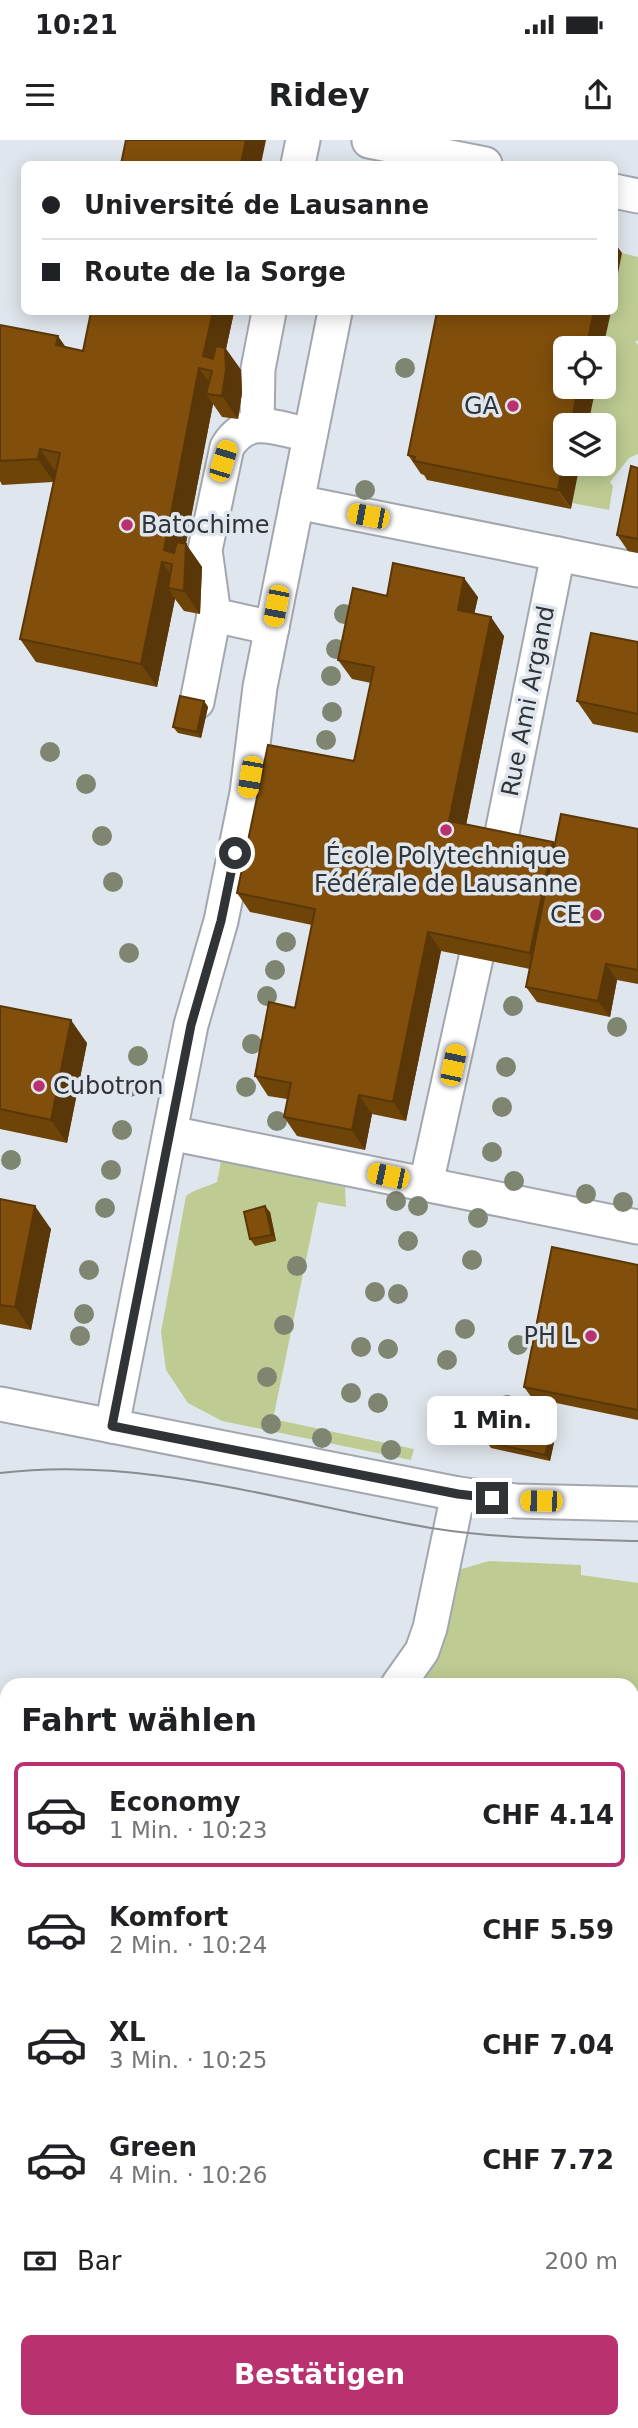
<!DOCTYPE html>
<html lang="de">
<head>
<meta charset="utf-8">
<style>
  :root { --surface:#fff; --page:#f6f6f6; --text:#202124; --muted:#757577; --line:#e0e0e0; --accent:#ba316f }
  body { margin:0; font-family:"DejaVu Sans",sans-serif; background:var(--page); color:var(--text); height:100vh; display:flex; flex-direction:column; font-size:26px; white-space:nowrap }
  * { box-sizing:border-box; margin:0 }
  p { font-size:23px; color:var(--muted) }
  .icon { flex:none; width:38px; height:38px; fill:none; stroke:currentColor; stroke-width:2; stroke-linecap:round; stroke-linejoin:round }
  .map { position:relative; flex:1; overflow:hidden }
  .sheet { position:absolute; left:0px; top:1538px; width:639px; height:751px; display:flex; flex-direction:column; background:var(--surface); border-radius:21px 21px 0 0; box-shadow:0 4px 18px #0003 }
  .sheet>* { flex:none }
  .top-card { position:absolute; left:21px; top:21px; width:597px; height:154px; border-radius:10px; box-shadow:0 4px 18px #0003; display:grid; align-content:center; height:154px; padding:0 21px; background:var(--surface) }
  .buttons { position:absolute; left:553px; top:196px; display:grid; gap:14px }
  .buttons a { display:grid; place-items:center; width:63px; height:63px; border-radius:10px; background:var(--surface); box-shadow:0 4px 18px #0003; font-size:35px }
  .end { position:absolute; width:32px; height:32px; margin:-16px; border:9px solid #313436; background:#fff; box-shadow:0 0 0 4px #fff }
  .from { border-radius:50% }
  .bubble { position:absolute; height:49px; border-radius:10px; background:var(--surface); box-shadow:0 4px 18px #0003; font-size:23px; font-weight:800; line-height:49px; text-align:center }
  .car { position:absolute; width:21px; height:42px; margin:-21px -10px; border-radius:9px; box-shadow:0 0 5px 2px #0007; background:linear-gradient(#f5c518 24%,#345 0 40%,#f5c518 0 76%,#345 0 86%,#f5c518 0) }
  .top-card b { display:flex; align-items:center; gap:24px; height:66px; font-size:26px }
  .top-card b+b { border-top:2px solid var(--line) }
  .top-card i { width:18px; height:18px; background:var(--text) }
  ul { padding:0; list-style:none }
  li { display:flex; align-items:center; gap:21px; height:105px; margin:0 14px 10px; padding:0 7px; border:4px solid transparent; border-radius:10px }
  li div { flex:1 }
  li b { display:block; font-size:26px }
  li em { font-style:normal; font-weight:800 }
  li.on { border-color:var(--accent) }
  li>.icon { width:63px; height:63px; stroke-width:1.5 }
  h2 { padding:0 21px; font-size:32px; line-height:84px }
  .pay { display:flex; align-items:center; gap:18px; height:77px; padding:0 21px; font-size:26px }
  .pay p { margin-inline-start:auto }
  .action { display:flex; gap:14px; margin-top:auto; padding:14px 21px }
  .action a { flex:1; height:80px; border-radius:10px; background:var(--accent); color:#fff; font-size:28px; font-weight:800; line-height:80px; text-align:center }
  .status { display:flex; justify-content:space-between; align-items:center; height:49px; padding:0 35px; background:var(--surface); direction:ltr }
  .status svg { height:19px; fill:currentColor }
  header { display:flex; justify-content:space-between; align-items:center; height:91px; padding:0 21px; background:var(--surface); font-size:32px; font-weight:800 }
  .map>svg:first-child { display:block }
  .green { fill:#becc93 }
  .lines { fill:none; stroke-linecap:round; stroke-linejoin:round }
  .stream { stroke:#71b5fd; stroke-width:10 }
  .minor-casing { stroke:#a2a7ae; stroke-width:37 }
  .minor { stroke:#fff; stroke-width:33 }
  .tram { stroke:#898d92; stroke-width:2 }
  .tree { fill:#7e8571 }
  .wall { fill:#6f4409 }
  .shaded-wall { fill:#5a3708 }
  .building { fill:#814f0b; stroke:#5a3708; stroke-width:2 }
  .route { stroke:#313436; stroke-width:9 }
  .poi-dot { fill:#ba316f; stroke:#e0e6ed; stroke-width:2.5 }
  .labels { text-anchor:middle; stroke-width:7; stroke-linejoin:round; paint-order:stroke }
  .poi-label { font-size:24px; fill:#313436; stroke:#e0e6ed; text-anchor:end }
  .street-label { font-size:24px; fill:#313436; stroke:#e0e6ed }
</style>
</head>
<body>
<div class="status"><b>10:21</b><svg viewBox="0 0 49 12"><path d="M0 12V9h3v3zM5 12V6h3v6zM10 12V3h3v9zM15 12V0h3v12zM26 1h20v11H26zM47 4h2v5h-2z"/></svg></div>
<header><svg class="icon" aria-label="menu" viewBox="0 0 24 24"><path d="M4 6h16M4 12h16M4 18h16"/></svg>Ridey<svg class="icon" aria-label="share" viewBox="0 0 24 24"><path d="M12 15V3M7 8l5-5 5 5M5 13v7h14v-7"/></svg></header>
<div class="map">
<svg width="638" height="2288" viewBox="0 0 638 2288">
  <rect width="100%" height="100%" fill="#e0e6ed"/>
  <g class="green">
    <polygon points="622,113 638,117 638,201 635,201 638,205 638,314 629,318 610,342 613,346 609,370 572,363 580,324 604,324 604,285 588,285 596,247 604,247 603,208 611,172 614,172 614,154"/>
    <path d="M227,1020L345,1047L346,1067L318,1062L273,1279L414,1309L411,1320L222,1281L188,1263L166,1230L161,1192L186,1056C195,1049 207,1047 217,1042L221,1021Z"/>
    <polygon points="489,1421 581,1425 581,1435 638,1443 638,1843 632,1843 632,1545 421,1545 444,1500 458,1430"/>
    <polygon points="6,1604 7,1605 7,1817 0,1817 0,1623"/>
    <polygon points="632,1844 638,1844 638,2288 0,2288 0,2205 7,2206 7,2282 632,2282"/>
  </g>
  <g class="lines">
    <g class="stream">
      <polyline points="632,1575 638,1578"/>
      <polyline points="0,1737 7,1737"/>
    </g>
    <defs>
      <g id="minor">
        <polyline points="369,1 485,24"/>
        <polyline points="298,24 303,0"/>
        <polyline points="614,51 638,56"/>
        <polyline points="257,284 258,229 269,172"/>
        <polyline points="297,362 638,430"/>
        <path d="M214,475L205,410L227,307C249,272 276,289 310,295"/>
        <polyline points="197,562 214,475 272,488"/>
        <polyline points="499,708 558,414"/>
        <polyline points="170,993 638,1087"/>
        <polyline points="426,1044 476,818"/>
        <polyline points="0,1264 458,1354 516,1361 638,1364"/>
        <polyline points="112,1286 191,885 221,781 247,653 260,547 335,172"/>
        <polyline points="398,1545 422,1511 430,1488 458,1354"/>
      </g>
    </defs>
    <use href="#minor" class="minor-casing"/>
    <use href="#minor" class="minor"/>
    <path class="tram" d="M0,1333C146,1315 289,1364 431,1388C499,1399 569,1399 638,1401"/>
  </g>
  <g class="tree">
    <circle cx="405" cy="228" r="10"/>
    <circle cx="365" cy="350" r="10"/>
    <circle cx="344" cy="474" r="10"/>
    <circle cx="336" cy="509" r="10"/>
    <circle cx="331" cy="536" r="10"/>
    <circle cx="332" cy="572" r="10"/>
    <circle cx="326" cy="600" r="10"/>
    <circle cx="50" cy="612" r="10"/>
    <circle cx="86" cy="644" r="10"/>
    <circle cx="102" cy="696" r="10"/>
    <circle cx="113" cy="742" r="10"/>
    <circle cx="286" cy="802" r="10"/>
    <circle cx="129" cy="813" r="10"/>
    <circle cx="275" cy="830" r="10"/>
    <circle cx="267" cy="856" r="10"/>
    <circle cx="513" cy="866" r="10"/>
    <circle cx="617" cy="887" r="10"/>
    <circle cx="252" cy="904" r="10"/>
    <circle cx="138" cy="916" r="10"/>
    <circle cx="506" cy="927" r="10"/>
    <circle cx="130" cy="947" r="10"/>
    <circle cx="246" cy="947" r="10"/>
    <circle cx="502" cy="967" r="10"/>
    <circle cx="277" cy="981" r="10"/>
    <circle cx="122" cy="990" r="10"/>
    <circle cx="492" cy="1012" r="10"/>
    <circle cx="11" cy="1020" r="10"/>
    <circle cx="111" cy="1030" r="10"/>
    <circle cx="514" cy="1041" r="10"/>
    <circle cx="586" cy="1054" r="10"/>
    <circle cx="396" cy="1061" r="10"/>
    <circle cx="623" cy="1062" r="10"/>
    <circle cx="418" cy="1066" r="10"/>
    <circle cx="105" cy="1068" r="10"/>
    <circle cx="478" cy="1078" r="10"/>
    <circle cx="408" cy="1101" r="10"/>
    <circle cx="472" cy="1120" r="10"/>
    <circle cx="297" cy="1126" r="10"/>
    <circle cx="89" cy="1130" r="10"/>
    <circle cx="375" cy="1152" r="10"/>
    <circle cx="398" cy="1154" r="10"/>
    <circle cx="84" cy="1174" r="10"/>
    <circle cx="284" cy="1185" r="10"/>
    <circle cx="465" cy="1189" r="10"/>
    <circle cx="80" cy="1196" r="10"/>
    <circle cx="518" cy="1205" r="10"/>
    <circle cx="361" cy="1207" r="10"/>
    <circle cx="388" cy="1209" r="10"/>
    <circle cx="447" cy="1220" r="10"/>
    <circle cx="267" cy="1237" r="10"/>
    <circle cx="351" cy="1253" r="10"/>
    <circle cx="378" cy="1263" r="10"/>
    <circle cx="507" cy="1265" r="10"/>
    <circle cx="438" cy="1271" r="10"/>
    <circle cx="271" cy="1284" r="10"/>
    <circle cx="322" cy="1298" r="10"/>
    <circle cx="391" cy="1310" r="10"/>
  </g>
  <g class="wall">
    <polygon points="91,172 234,172 226,209 241,230 242,253 238,279 222,277 213,264 186,404 202,427 200,474 184,471 175,459 157,547 36,522 20,499 53,342 2,345 0,341 0,185 65,207 83,211"/>
    <polygon points="437,172 571,369 427,340 424,335 421,334 408,315"/>
    <polygon points="638,328 638,413 628,411 617,395"/>
    <polygon points="387,456 478,457 474,474 504,496 466,685 553,702 555,705 638,689 638,844 617,840 610,877 537,862 526,847 530,829 441,811 406,981 372,974 365,1010 297,996 284,977 287,959 268,956 255,936 295,868 312,785 250,772 237,753 354,621 371,543 352,539 338,520"/>
    <polygon points="638,502 638,593 593,584 577,561"/>
    <polygon points="204,561 208,567 201,598 178,593 173,587"/>
    <polygon points="0,866 87,903 67,1003 0,989"/>
    <polygon points="0,1059 51,1089 31,1190 0,1184"/>
    <polygon points="270,1072 276,1101 255,1106 250,1099"/>
    <polygon points="638,1125 638,1280 532,1258 524,1247"/>
    <polygon points="552,1287 556,1293 550,1321 491,1308 487,1302"/>
  </g>
  <g class="shaded-wall">
    <polygon points="246,0 266,0 261,24 241,24"/>
    <polygon points="614,102 622,113 614,154"/>
    <polygon points="213,172 234,172 226,209 241,230 242,253 238,279 222,256 219,239 203,216"/>
    <polygon points="594,172 611,172 603,208 586,208"/>
    <polygon points="58,196 74,219 56,205"/>
    <polygon points="199,228 215,251 206,254 213,264 180,433 164,410"/>
    <polygon points="578,247 596,247 588,285 571,285"/>
    <polygon points="40,309 56,332 54,342 38,319"/>
    <polygon points="565,313 565,324 580,324 571,369 558,350"/>
    <polygon points="186,404 202,427 200,474 184,451"/>
    <polygon points="162,422 178,445 168,448 175,459 157,547 141,524"/>
    <polygon points="464,438 478,457 471,489 458,470"/>
    <polygon points="491,477 504,496 463,700 449,681"/>
    <polygon points="204,561 208,567 201,598 197,592"/>
    <polygon points="553,702 566,721 543,832 530,813"/>
    <polygon points="428,792 441,811 406,981 393,962"/>
    <polygon points="606,824 617,840 610,877 598,861"/>
    <polygon points="71,880 87,903 67,1003 51,980"/>
    <polygon points="359,955 372,974 365,1010 352,990"/>
    <polygon points="35,1066 51,1089 31,1190 15,1167"/>
    <polygon points="265,1066 270,1072 276,1101 272,1095"/>
    <polygon points="552,1287 556,1293 550,1321 545,1315"/>
  </g>
  <g class="building">
    <polygon points="126,0 246,0 241,24 121,24"/>
    <polygon points="91,172 213,172 203,216 213,219 216,206 225,208 226,230 222,256 206,254 212,231 199,228 164,410 174,413 177,402 186,404 184,451 168,448 172,424 162,422 141,524 20,499 60,313 40,309 38,319 0,321 0,185 58,196 56,205 83,211"/>
    <polygon points="437,172 594,172 586,208 565,208 565,247 578,247 571,285 565,285 565,313 558,350 414,321 415,317 408,315"/>
    <polygon points="631,326 638,328 638,399 617,395"/>
    <polygon points="393,423 464,438 458,470 491,477 449,681 553,702 530,813 428,792 393,962 359,955 352,990 284,977 291,943 255,936 269,862 295,868 315,769 237,753 268,605 354,621 374,527 338,520 353,448 387,456"/>
    <polygon points="591,493 638,502 638,574 577,561"/>
    <polygon points="180,556 204,561 197,592 173,587"/>
    <polygon points="561,674 638,689 638,830 606,824 598,861 526,847"/>
    <polygon points="0,866 71,880 51,980 0,969"/>
    <polygon points="0,1059 35,1066 15,1167 0,1165"/>
    <polygon points="265,1066 272,1095 250,1099 244,1072"/>
    <polygon points="552,1107 638,1125 638,1270 524,1247"/>
    <polygon points="493,1274 552,1287 545,1315 487,1302"/>
  </g>
  <g class="lines">
    <polyline class="route" points="235,713 221,781 191,885 112,1286 458,1354 492,1358"/>
  </g>
  <g class="poi-dot">
    <circle cx="513" cy="266" r="7"/>
    <circle cx="127" cy="385" r="7"/>
    <circle cx="446" cy="690" r="7"/>
    <circle cx="596" cy="775" r="7"/>
    <circle cx="39" cy="946" r="7"/>
    <circle cx="591" cy="1196" r="7"/>
  </g>
  <g class="labels">
    <g class="poi-label">
      <text x="499" y="274">GA</text>
      <text x="141" y="393" text-anchor="start">Batochime</text>
      <text x="446" y="724" text-anchor="middle">École Polytechnique<tspan x="446" dy="28">Fédérale de Lausanne</tspan></text>
      <text x="582" y="783">CE</text>
      <text x="53" y="954" text-anchor="start">Cubotron</text>
      <text x="577" y="1204">PH L</text>
    </g>
    <g class="street-label">
      <text transform="translate(528 561) rotate(-79)" y="8">Rue Ami Argand</text>
    </g>
  </g>
</svg>
<div class="buttons">
<a><svg class="icon" aria-label="locate" viewBox="0 0 24 24"><circle cx="12" cy="12" r="6"/><path d="M12 2v4M12 18v4M2 12h4M18 12h4"/></svg></a>
<a><svg class="icon" aria-label="layers" viewBox="0 0 24 24"><path d="M12 4l9 5-9 5-9-5zM3 14l9 5 9-5"/></svg></a>
</div>
<i class="end from" style="left:235px;top:713px"></i>
<i class="end" style="left:492px;top:1358px"></i>
<div class="bubble" style="left:427px;top:1256px;width:130px">1 Min.</div>
<i class="car" style="left:223px;top:321px;rotate:17deg"></i>
<i class="car" style="left:368px;top:376px;rotate:281deg"></i>
<i class="car" style="left:276px;top:466px;rotate:191deg"></i>
<i class="car" style="left:250px;top:637px;rotate:190deg"></i>
<i class="car" style="left:453px;top:925px;rotate:12deg"></i>
<i class="car" style="left:388px;top:1036px;rotate:282deg"></i>
<i class="car" style="left:541px;top:1361px;rotate:271deg"></i>
<div class="top-card">
<b><i class="from"></i>Université de Lausanne</b>
<b><i></i>Route de la Sorge</b>
</div>
<section class="sheet">
<h2>Fahrt wählen</h2>
<ul>
<li class="on"><svg class="icon" aria-label="car" viewBox="0 0 24 24"><path d="M5 17H2v-5l4-1 3-4h7l3 4 3 1v5h-3M9 17h6M6 11h13"/><circle cx="7" cy="17" r="2"/><circle cx="17" cy="17" r="2"/></svg><div><b>Economy</b><p>1 Min. · 10:23</p></div><em>CHF 4.14</em></li>
<li><svg class="icon" aria-label="car" viewBox="0 0 24 24"><path d="M5 17H2v-5l4-1 3-4h7l3 4 3 1v5h-3M9 17h6M6 11h13"/><circle cx="7" cy="17" r="2"/><circle cx="17" cy="17" r="2"/></svg><div><b>Komfort</b><p>2 Min. · 10:24</p></div><em>CHF 5.59</em></li>
<li><svg class="icon" aria-label="car" viewBox="0 0 24 24"><path d="M5 17H2v-5l4-1 3-4h7l3 4 3 1v5h-3M9 17h6M6 11h13"/><circle cx="7" cy="17" r="2"/><circle cx="17" cy="17" r="2"/></svg><div><b>XL</b><p>3 Min. · 10:25</p></div><em>CHF 7.04</em></li>
<li><svg class="icon" aria-label="car" viewBox="0 0 24 24"><path d="M5 17H2v-5l4-1 3-4h7l3 4 3 1v5h-3M9 17h6M6 11h13"/><circle cx="7" cy="17" r="2"/><circle cx="17" cy="17" r="2"/></svg><div><b>Green</b><p>4 Min. · 10:26</p></div><em>CHF 7.72</em></li>
</ul>
<div class="pay"><svg class="icon" aria-label="cash" viewBox="0 0 24 24"><path d="M3 7h18v10H3z"/><circle cx="12" cy="12" r="2"/></svg>Bar<p>200 m</p></div>
<div class="action"><a>Bestätigen</a></div>
</section>
</div>
</body>
</html>
